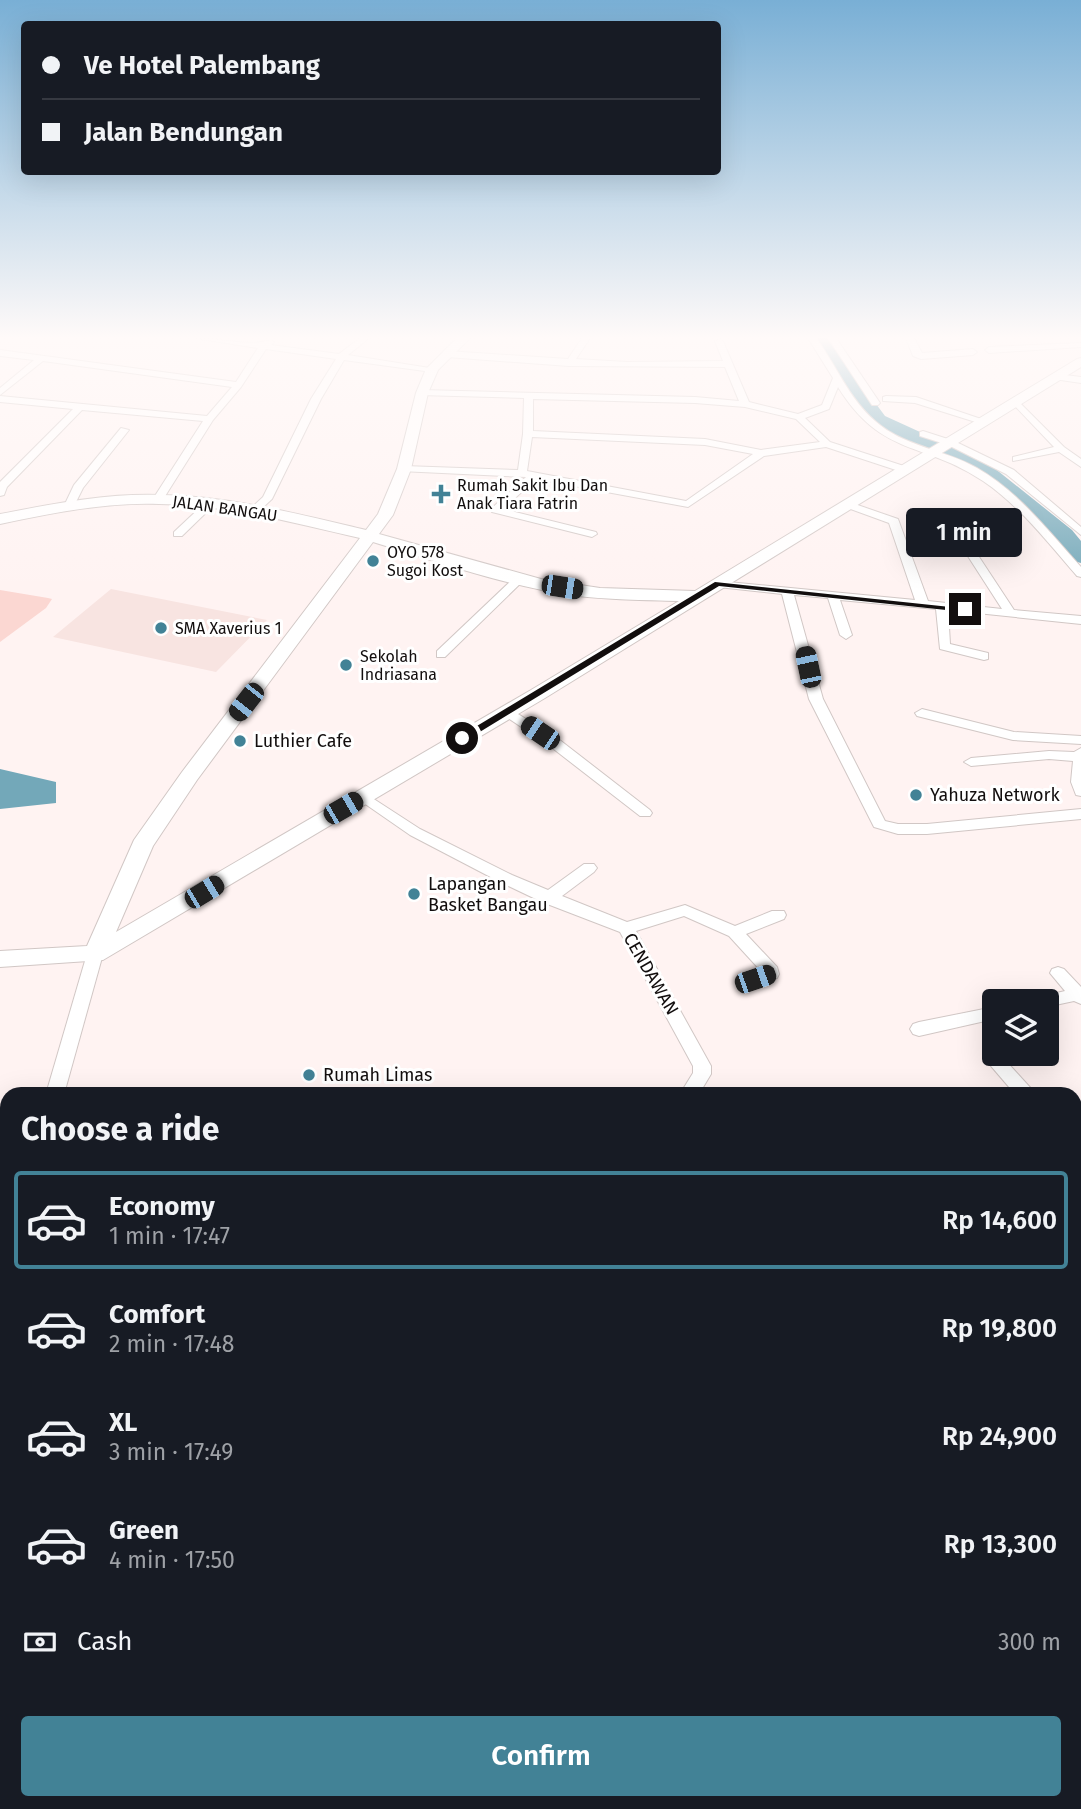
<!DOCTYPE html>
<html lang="en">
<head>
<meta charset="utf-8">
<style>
  :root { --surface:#171b24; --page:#242831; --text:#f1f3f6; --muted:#9ea1a6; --line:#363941; --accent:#428296 }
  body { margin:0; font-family:"Fira Sans",sans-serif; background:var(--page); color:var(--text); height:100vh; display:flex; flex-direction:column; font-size:26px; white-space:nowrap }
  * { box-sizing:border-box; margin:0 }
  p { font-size:23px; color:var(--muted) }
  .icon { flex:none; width:38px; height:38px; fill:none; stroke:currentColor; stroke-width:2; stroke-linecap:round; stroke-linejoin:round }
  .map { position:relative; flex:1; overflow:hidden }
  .side { position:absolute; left:0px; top:1087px; width:1082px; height:723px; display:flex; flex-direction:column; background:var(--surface); border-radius:21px 21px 0 0; box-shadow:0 7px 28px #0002 }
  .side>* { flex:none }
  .hud { position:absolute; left:21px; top:21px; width:700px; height:154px; border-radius:7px; box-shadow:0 7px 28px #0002; display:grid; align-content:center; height:154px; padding:0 21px; background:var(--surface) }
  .buttons { position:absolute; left:982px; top:989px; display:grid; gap:14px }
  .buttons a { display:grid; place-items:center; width:77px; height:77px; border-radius:7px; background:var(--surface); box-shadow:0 7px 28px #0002; font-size:35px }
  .end { position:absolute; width:32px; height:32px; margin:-16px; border:9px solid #120e0e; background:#fff; box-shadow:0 0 0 4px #fff }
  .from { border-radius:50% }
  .bubble { position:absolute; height:49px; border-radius:7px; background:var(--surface); box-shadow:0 7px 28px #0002; font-size:23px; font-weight:600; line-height:49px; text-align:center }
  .car { position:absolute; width:21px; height:42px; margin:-21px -10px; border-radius:9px; box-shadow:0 0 5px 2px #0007; background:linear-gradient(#222 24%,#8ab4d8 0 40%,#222 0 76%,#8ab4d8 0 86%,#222 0) }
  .hud b { display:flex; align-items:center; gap:24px; height:66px; font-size:26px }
  .hud b+b { border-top:2px solid var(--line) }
  .hud i { width:18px; height:18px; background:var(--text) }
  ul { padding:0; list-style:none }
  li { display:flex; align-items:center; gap:21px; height:98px; margin:0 14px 10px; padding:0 7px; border:4px solid transparent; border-radius:7px }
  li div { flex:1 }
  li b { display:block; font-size:26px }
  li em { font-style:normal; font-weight:600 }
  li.active { border-color:var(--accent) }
  li>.icon { width:63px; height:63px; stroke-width:1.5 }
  h2 { padding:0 21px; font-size:32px; line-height:84px }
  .pay { display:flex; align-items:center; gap:18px; height:77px; padding:0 21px; font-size:26px }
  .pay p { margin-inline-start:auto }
  .primary-button { display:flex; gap:14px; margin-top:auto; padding:14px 21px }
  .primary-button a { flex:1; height:80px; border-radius:7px; background:var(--accent); color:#fff; font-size:28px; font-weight:600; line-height:80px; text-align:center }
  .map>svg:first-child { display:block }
  .built { fill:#f8e4e1 }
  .green { fill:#fbd7d2 }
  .water { fill:#73a8b9 }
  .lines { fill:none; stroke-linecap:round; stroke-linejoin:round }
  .river { fill:#73a8b9; fill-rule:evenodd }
  .street-casing { stroke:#d1c7c5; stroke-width:2 }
  .secondary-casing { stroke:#d1c7c5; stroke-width:2 }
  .street { fill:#fff; fill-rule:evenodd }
  .secondary { fill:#fff; fill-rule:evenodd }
  .route { fill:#120e0e }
  .poi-dot { fill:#428296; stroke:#fff; stroke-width:2.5 }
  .labels { text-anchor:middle; stroke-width:6; stroke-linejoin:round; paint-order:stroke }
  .far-poi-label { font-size:16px; fill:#120e0e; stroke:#fff; text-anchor:start }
  .far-street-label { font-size:16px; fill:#120e0e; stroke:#fff }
  .poi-label { font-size:18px; fill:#120e0e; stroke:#fff; text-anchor:start }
  .street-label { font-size:18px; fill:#120e0e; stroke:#fff }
</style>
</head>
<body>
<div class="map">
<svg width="1081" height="1809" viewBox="0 0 1081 1809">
  <rect width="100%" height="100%" fill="#fff3f2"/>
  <polygon class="built" points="111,589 267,620 216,672 53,637"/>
  <polygon class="green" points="0,590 48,598 52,599 46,608 0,642"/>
  <polygon class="water" points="0,769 56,782 56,803 0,809"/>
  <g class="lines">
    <polygon class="river" points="810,338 827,338 885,416 988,463 1072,530 1081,541 1081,563 1073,561 1056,540 974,471 871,424"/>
    <defs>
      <g id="street">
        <path d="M194,338C216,338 253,347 270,340L274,342L271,345L339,354L360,338H369L348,355L436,369L432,372L344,360L321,399L272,499L258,512L249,510L263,497L311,399L336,359L266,349L241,387L213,420L162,501L153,499L203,421L82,410L7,487L4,495L0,496V482L73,409L0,402V396L207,416L232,387L43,361L0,395V388L34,360L0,356V350L236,382L258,348Z"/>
        <path d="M582,338H590L576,359L627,362L723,361L715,341L722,339L749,402L798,414L822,405L833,378L808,338H816C836,365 849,399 875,421C904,447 944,449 977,468C1019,492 1049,532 1081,567V577L1077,576C1048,543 1020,506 983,481C924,441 882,458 838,387L829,409L805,418L830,442L910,468V472H902L826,447L764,456L688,507L536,479L503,509L596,532L597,534L592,537L492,512V508L526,477L400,471L399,469L404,466L518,470L523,434L524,398L419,395L418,393L422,390L695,397L739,401L725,367L569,366L447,357L443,354L447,351L568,359ZM533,399L695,403L745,407L796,419L820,442L761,450L705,439L533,431ZM532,437L705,445L753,454L686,501L527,471Z"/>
        <polygon points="828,338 836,338 880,403 878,405 872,405"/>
        <polygon points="906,338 914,338 922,353 973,349 977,352 973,355 921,359 913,356"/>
        <polygon points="1081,343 1081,347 989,353 985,350 989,347"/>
        <polygon points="1057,374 1081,377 1081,383 1054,379 1053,377"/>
        <polygon points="886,396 916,397 990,422 982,424 915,403 883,401 883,397"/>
        <polygon points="1016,399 1064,447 1081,459 1081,467 1059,452 1013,461 1013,457 1054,447 1013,404 1013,400"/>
        <polygon points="121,428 129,430 83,488 73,508 65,508 64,506 74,485"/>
        <polygon points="923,431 954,441 1014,470 1081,527 1081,535 1006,474 948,445 920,436 920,432"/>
        <polygon points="207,501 216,503 182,536 174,536 174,532"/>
        <polygon points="849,502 898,519 928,601 1002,609 953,533 958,530 962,531 1014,610 1081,616 1081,624 948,610 950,644 988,653 988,659 984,660 940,649 936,609 840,600 852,635 846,639 840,635 828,598 794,595 823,699 885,821 898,824 927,824 1081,809 1081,819 927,834 898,834 874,827 809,699 782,594 718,587 712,584 718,581 915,600 889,523 845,507 844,505"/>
        <polygon points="520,575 524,576 524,580 445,657 437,657 437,651 516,576"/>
        <polygon points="507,707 561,741 650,810 652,813 650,816 640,816 551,747 502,714 502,708"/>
        <polygon points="922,709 1014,732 1081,736 1081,744 1013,740 917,716 915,713"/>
        <polygon points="1081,748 1081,796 1076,795 1071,782 1073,761 1049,759 971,766 964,762 971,758 1049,751 1074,752"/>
        <polygon points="363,792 420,829 512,875 548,890 584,864 594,864 597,868 594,872 562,896 627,922 685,905 735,926 772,911 784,911 786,915 784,919 746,934 777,967 779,974 777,978 755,985 749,983 747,979 749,975 761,971 729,936 684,916 636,931 711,1066 711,1074 699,1094 680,1094 693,1073 693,1066 620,932 542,902 502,883 410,835 358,799 356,796 358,793"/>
        <polygon points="95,948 103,954 64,1094 46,1094 87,954"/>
        <polygon points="1058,967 1064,969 1081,987 1081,1004 1074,1001 1046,1007 1046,1001 1037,1001 1040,997 1065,991 1050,973 1052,969"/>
        <polygon points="994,1007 994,1019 919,1036 913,1034 910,1029 913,1024 919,1022"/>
        <polygon points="1000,1059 1006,1061 1036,1094 1015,1094 991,1066 994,1061"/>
        <polygon points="1074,1129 1081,1132 1081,1150 1074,1148"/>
        <polygon points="7,1239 7,1276 0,1278 0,1242"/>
        <polygon points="1081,1331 1081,1351 1074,1352 1074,1332"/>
        <polygon points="1074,1403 1081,1404 1081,1436 1074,1433"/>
        <polygon points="0,1532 7,1533 7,1557 0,1556"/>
        <rect x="1074" y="1635" width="7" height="26"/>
        <polygon points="1074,1695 1081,1698 1081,1774 1074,1775 1074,1748 1080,1747 1074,1745"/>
        <polygon points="7,1760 7,1796 0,1799 0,1763"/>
        <polygon points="1074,1789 1081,1792 1081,1809 1059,1809 1058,1802 1074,1802"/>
        <polygon points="97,1802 125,1802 123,1809 95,1809"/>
        <polygon points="369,1802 397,1802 396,1809 368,1809"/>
        <polygon points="776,1802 804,1802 805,1809 777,1809"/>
      </g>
      <path id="secondary" d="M457,338H470L438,370L428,393L411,469L393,515L379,534L541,579L600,588L695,591L1077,359L1081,358V367L545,698L103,960L0,967V951L87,946L134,840L182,772L360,538C294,523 228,505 159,504C106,502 52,513 0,524V514C53,504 106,493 160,495C230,496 298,514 366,530L378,514L397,469L416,393L426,369ZM373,542C438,562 504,585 571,595C607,600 643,600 679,601L531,690L116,932L153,846L197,780Z"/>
    </defs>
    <use href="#street" class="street-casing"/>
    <use href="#secondary" class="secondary-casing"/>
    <use href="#street" class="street"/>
    <use href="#secondary" class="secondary"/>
  </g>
  <linearGradient id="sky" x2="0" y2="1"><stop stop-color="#79afd5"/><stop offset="0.57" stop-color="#fffaf9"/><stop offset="1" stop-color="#fffaf9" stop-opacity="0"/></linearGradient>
  <rect width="1081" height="592" fill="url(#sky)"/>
  <polygon class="route" points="715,582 969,609 965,612 719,586 465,741 457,738"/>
  <g class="poi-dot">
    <path d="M437.5 483.5h7v7h7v7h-7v7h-7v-7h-7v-7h7z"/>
    <circle cx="373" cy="561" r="7"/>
    <circle cx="161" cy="628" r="7"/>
    <circle cx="346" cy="665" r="7"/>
    <circle cx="240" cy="741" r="7"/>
    <circle cx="916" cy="795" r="7"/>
    <circle cx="414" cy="894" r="7"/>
    <circle cx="309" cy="1075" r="7"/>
  </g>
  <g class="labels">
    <g class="far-poi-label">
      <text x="457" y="491">Rumah Sakit Ibu Dan<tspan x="457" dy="18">Anak Tiara Fatrin</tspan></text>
      <text x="387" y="558">OYO 578<tspan x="387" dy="18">Sugoi Kost</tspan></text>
      <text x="175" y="634">SMA Xaverius 1</text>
      <text x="360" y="662">Sekolah<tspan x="360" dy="18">Indriasana</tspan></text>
    </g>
    <g class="far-street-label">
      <text transform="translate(225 508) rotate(8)" y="6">JALAN BANGAU</text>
    </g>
    <g class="poi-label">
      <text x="254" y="747">Luthier Cafe</text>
      <text x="930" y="801">Yahuza Network</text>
      <text x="428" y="890">Lapangan<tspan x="428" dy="21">Basket Bangau</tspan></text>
      <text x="323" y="1081">Rumah Limas</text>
    </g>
    <g class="street-label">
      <text transform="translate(651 974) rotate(60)" y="6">CENDAWAN</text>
    </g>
  </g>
</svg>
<div class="buttons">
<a><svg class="icon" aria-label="layers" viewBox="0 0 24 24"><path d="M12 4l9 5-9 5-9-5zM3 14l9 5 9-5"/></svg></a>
</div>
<i class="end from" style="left:462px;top:738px"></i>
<i class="end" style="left:965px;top:609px"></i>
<div class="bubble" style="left:906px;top:508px;width:116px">1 min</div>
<i class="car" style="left:562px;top:587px;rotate:99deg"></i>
<i class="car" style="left:808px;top:667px;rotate:348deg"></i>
<i class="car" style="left:246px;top:702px;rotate:218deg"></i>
<i class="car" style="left:540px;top:733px;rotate:304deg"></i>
<i class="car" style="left:343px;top:808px;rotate:60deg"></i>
<i class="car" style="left:204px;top:892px;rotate:59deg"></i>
<i class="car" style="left:755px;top:979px;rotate:71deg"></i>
<div class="hud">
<b><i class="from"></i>Ve Hotel Palembang</b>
<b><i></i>Jalan Bendungan</b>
</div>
<section class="side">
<h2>Choose a ride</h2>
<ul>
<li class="active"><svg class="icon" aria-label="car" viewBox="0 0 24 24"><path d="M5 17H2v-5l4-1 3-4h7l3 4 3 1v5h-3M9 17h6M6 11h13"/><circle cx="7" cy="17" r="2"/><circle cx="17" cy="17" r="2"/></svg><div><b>Economy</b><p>1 min · 17:47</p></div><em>Rp 14,600</em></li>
<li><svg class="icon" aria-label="car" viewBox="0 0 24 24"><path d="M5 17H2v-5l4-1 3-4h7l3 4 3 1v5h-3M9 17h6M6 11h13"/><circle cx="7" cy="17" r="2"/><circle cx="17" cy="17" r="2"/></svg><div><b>Comfort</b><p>2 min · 17:48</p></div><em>Rp 19,800</em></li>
<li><svg class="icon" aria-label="car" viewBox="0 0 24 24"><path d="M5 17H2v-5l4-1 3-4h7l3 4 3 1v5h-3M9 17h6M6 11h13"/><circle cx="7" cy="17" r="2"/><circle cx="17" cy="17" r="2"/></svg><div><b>XL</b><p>3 min · 17:49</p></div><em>Rp 24,900</em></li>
<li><svg class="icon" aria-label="car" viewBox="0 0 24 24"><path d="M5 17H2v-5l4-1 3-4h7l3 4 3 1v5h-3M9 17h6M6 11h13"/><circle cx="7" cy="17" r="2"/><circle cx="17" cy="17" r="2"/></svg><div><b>Green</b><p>4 min · 17:50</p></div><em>Rp 13,300</em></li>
</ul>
<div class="pay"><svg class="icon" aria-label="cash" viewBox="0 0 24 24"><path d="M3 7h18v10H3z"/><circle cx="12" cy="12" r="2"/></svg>Cash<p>300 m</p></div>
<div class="primary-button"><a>Confirm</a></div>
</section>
</div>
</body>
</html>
